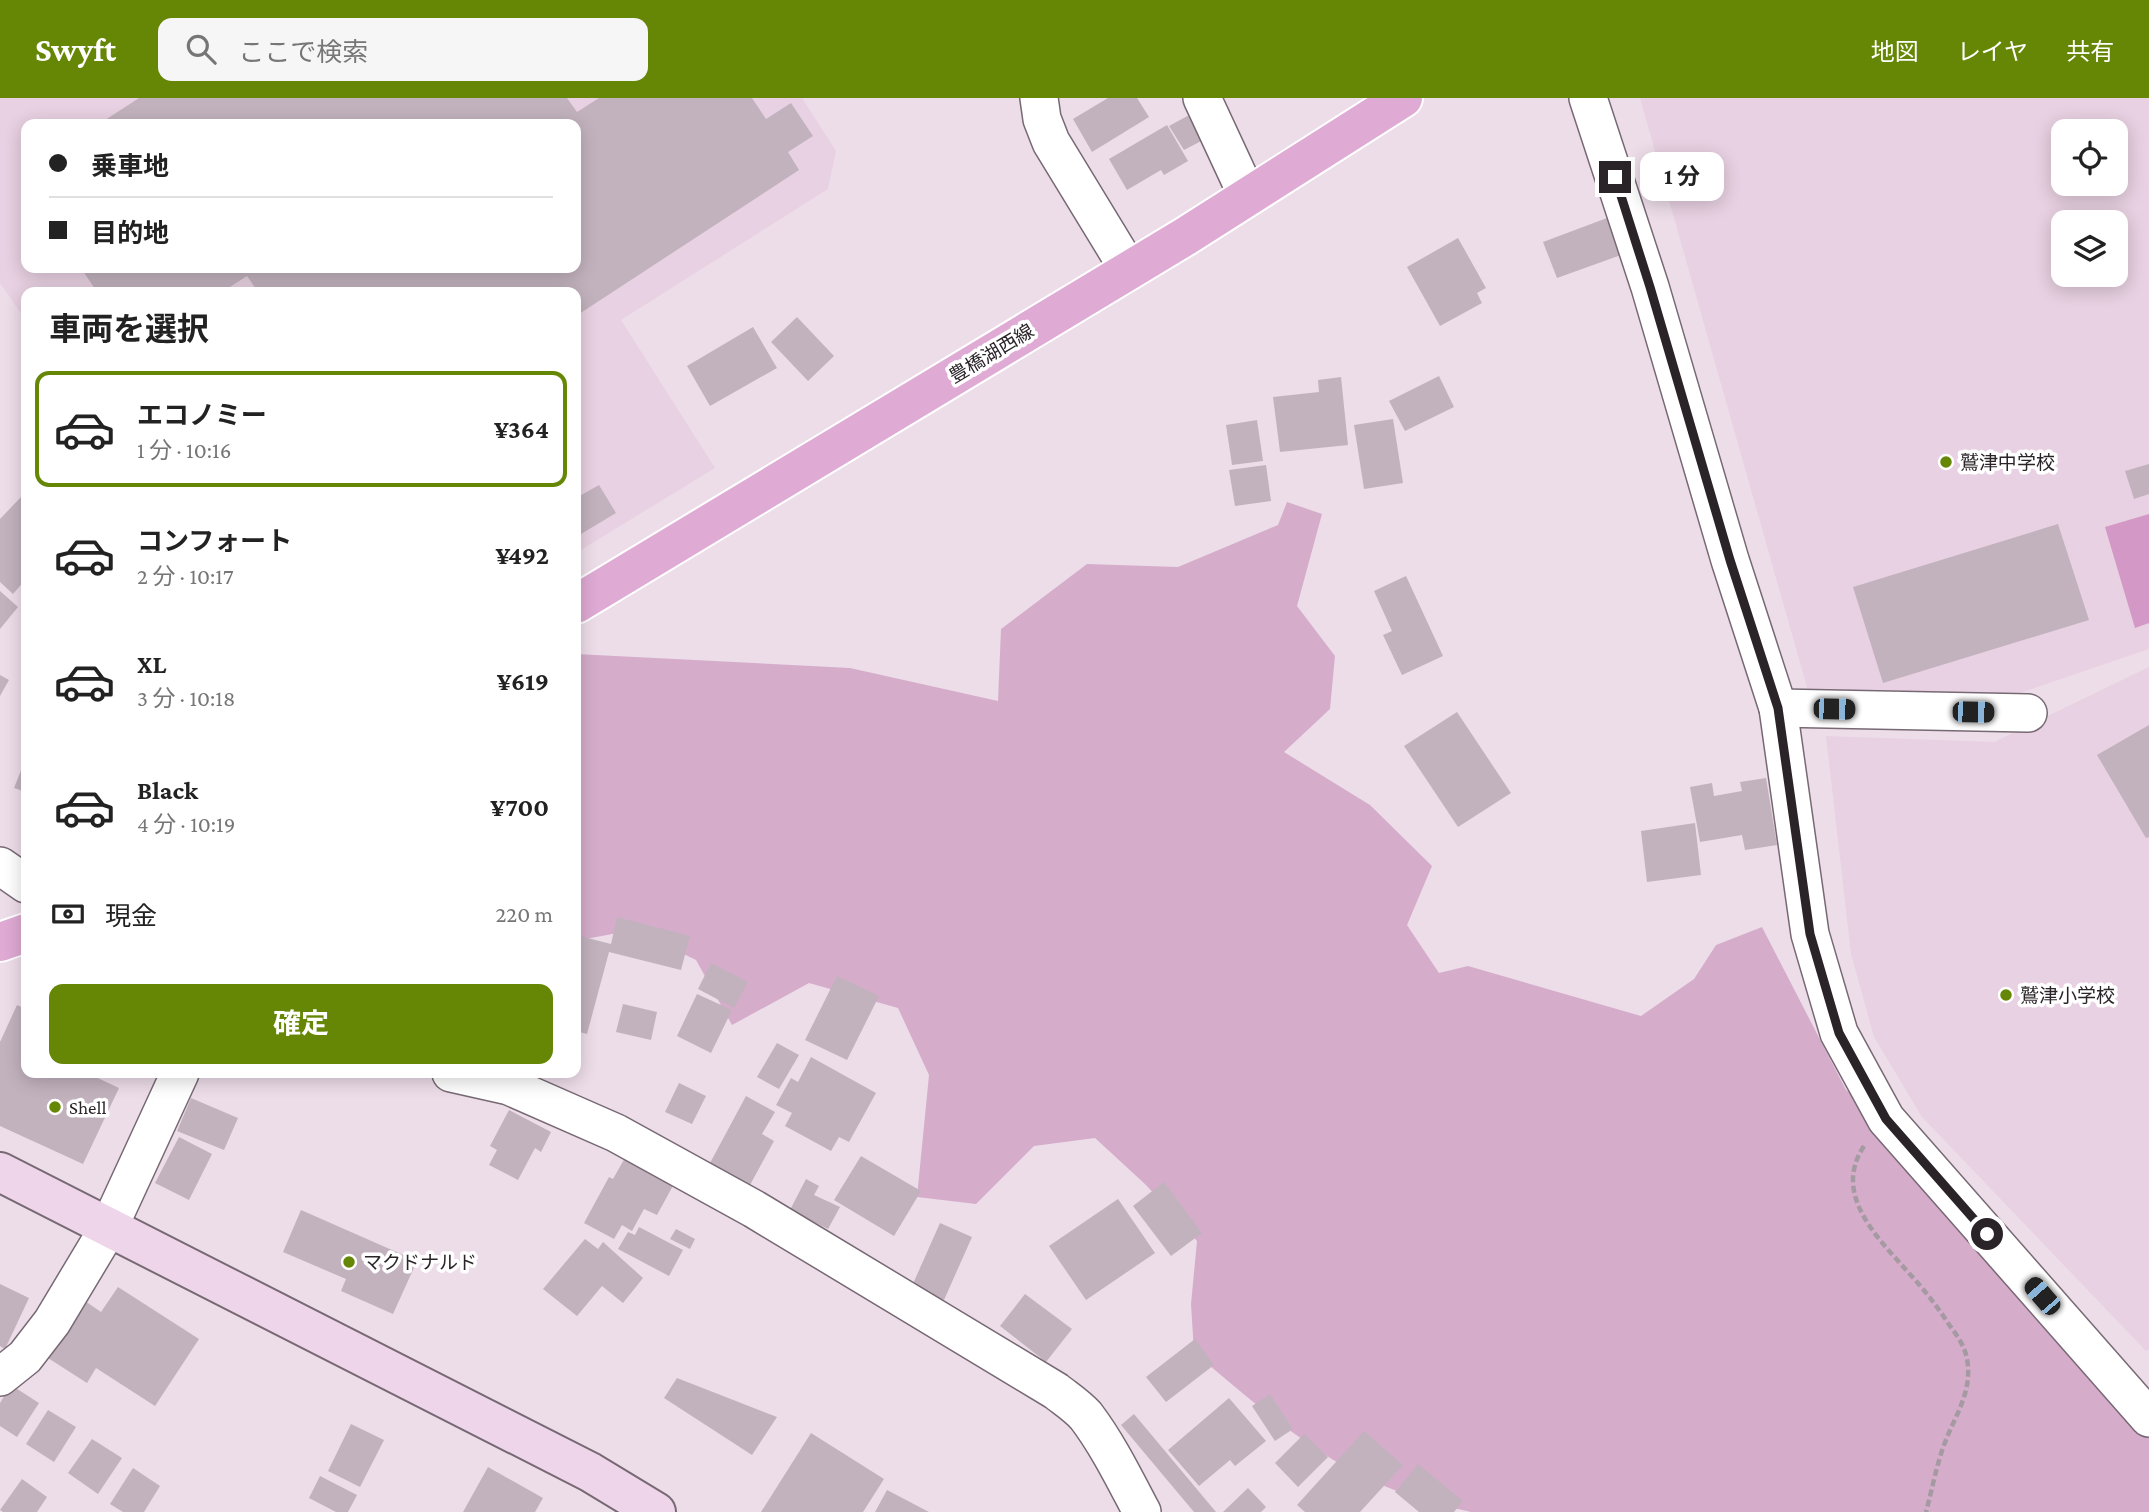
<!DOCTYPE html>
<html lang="ja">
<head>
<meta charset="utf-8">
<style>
  :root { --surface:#fff; --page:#f6f6f6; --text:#222; --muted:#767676; --line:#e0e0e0; --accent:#668705 }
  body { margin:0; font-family:"Crimson Pro","Noto Sans JP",serif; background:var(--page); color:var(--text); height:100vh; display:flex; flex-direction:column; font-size:26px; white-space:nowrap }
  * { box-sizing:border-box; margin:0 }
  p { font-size:23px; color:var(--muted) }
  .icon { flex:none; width:38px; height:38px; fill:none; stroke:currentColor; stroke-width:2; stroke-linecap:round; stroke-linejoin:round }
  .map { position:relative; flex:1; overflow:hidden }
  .sheet { position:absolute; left:21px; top:189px; width:560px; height:791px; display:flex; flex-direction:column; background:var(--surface); border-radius:14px; box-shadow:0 4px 18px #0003 }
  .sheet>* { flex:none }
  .top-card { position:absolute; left:21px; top:21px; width:560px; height:154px; border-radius:14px; box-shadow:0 4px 18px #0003; display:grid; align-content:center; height:154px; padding:0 28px; background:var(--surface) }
  .tools { position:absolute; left:2051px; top:21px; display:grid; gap:14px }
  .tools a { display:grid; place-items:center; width:77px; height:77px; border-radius:14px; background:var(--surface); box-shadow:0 4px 18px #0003; font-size:35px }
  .end { position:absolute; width:32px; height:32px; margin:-16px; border:9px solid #2a2428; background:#fff; box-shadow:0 0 0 4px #fff }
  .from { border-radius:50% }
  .bubble { position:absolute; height:49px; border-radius:14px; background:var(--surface); box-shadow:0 4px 18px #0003; font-size:23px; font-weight:700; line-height:49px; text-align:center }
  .car { position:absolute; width:21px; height:42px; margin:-21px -10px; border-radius:9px; box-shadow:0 0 5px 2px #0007; background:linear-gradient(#222 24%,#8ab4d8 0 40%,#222 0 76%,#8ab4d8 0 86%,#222 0) }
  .top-card b { display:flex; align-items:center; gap:24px; height:66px; font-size:26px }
  .top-card b+b { border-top:2px solid var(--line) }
  .top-card i { width:18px; height:18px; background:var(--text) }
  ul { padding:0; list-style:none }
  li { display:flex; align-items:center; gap:21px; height:116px; margin:0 14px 10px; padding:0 14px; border:4px solid transparent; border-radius:14px }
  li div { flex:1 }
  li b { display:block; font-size:26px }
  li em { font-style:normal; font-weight:700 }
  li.selected { border-color:var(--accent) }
  li>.icon { width:63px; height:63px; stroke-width:1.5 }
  h2 { padding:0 28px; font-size:32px; line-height:84px }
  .pay { display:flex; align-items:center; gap:18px; height:77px; padding:0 28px; font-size:26px }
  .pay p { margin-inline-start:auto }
  .action { display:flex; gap:14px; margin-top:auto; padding:14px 28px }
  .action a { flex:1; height:80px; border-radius:14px; background:var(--accent); color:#fff; font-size:28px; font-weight:700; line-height:80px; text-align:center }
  header { display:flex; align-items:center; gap:42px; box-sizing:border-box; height:98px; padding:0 35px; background:var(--accent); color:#fff }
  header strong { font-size:33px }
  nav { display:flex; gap:38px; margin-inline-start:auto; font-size:24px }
  .search { width:490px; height:63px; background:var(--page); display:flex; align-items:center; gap:18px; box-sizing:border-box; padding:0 24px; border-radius:14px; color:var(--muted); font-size:26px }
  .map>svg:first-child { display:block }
  .built { fill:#e8d1e2; fill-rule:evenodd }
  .green { fill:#d5adcb }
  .water { fill:#d398c5 }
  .building { fill:#c2b2be }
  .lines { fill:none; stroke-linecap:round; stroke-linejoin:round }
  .street-casing { stroke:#776974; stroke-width:40 }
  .secondary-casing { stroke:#776974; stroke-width:42 }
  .primary-casing { stroke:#fff; stroke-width:42 }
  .path { stroke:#a599a2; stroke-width:4.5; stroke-dasharray:7 3.5; stroke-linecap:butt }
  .street { stroke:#fff; stroke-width:37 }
  .secondary { stroke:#efd5ea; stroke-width:38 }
  .primary { stroke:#dfaad4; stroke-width:38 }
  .route { stroke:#2a2428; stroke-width:9 }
  .poi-dot { fill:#668705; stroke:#fff; stroke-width:2.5 }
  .labels { text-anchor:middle; stroke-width:7; stroke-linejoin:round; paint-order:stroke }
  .street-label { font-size:19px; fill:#2a2428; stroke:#fff }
  .poi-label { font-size:19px; fill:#2a2428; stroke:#fff; text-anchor:start }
</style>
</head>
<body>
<header>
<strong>Swyft</strong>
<div class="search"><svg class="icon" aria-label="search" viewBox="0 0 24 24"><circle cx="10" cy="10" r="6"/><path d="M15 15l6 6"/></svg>ここで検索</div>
<nav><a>地図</a><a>レイヤ</a><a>共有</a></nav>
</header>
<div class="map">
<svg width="2149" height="1414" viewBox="0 0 2149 1414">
  <rect width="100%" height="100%" fill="#eddde9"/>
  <g class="built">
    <path d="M0,0H802L836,53L828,91L621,222L715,370L576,455V194H26V223L0,185ZM26,26H576V170H26Z"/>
    <path d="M1640,0H2149V551L2008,599L1808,593ZM2063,33H2116V86H2063ZM2063,124H2116V177H2063Z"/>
    <polygon points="2149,569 2149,1251 2146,1253 1922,1019 1874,939 1851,856 1826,638 1994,644"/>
  </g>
  <path class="green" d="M1287,404L1322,416L1297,508L1335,558L1330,611L1284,654L1370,707L1432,768L1407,827L1439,875L1468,868L1641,918L1694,881L1716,847L1762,829L1846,992L1896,1032L2149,1320V1414H1471C1431,1405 1390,1393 1354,1374C1296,1342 1244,1297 1194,1254L1191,1206L1197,1143L1146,1087L1095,1040L1034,1048L976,1106L917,1099L929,977L898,910L809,885L732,927L696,862L634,832L580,842L576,840V556L850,570L998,603L1001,531L1087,466L1178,469L1278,427Z"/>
  <polygon class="water" points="2149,416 2149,525 2135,530 2105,429"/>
  <g class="building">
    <polygon points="139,0 567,0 577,14 599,0 752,0 766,21 791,5 813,38 788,54 799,72 576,218 576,194 258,194 247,178 222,194 97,194 81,170 576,170 576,26 99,26"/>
    <polygon points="1108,0 1137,0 1149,19 1092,54 1073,21"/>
    <polygon points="1193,15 1207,40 1184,52 1169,28"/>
    <polygon points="1167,27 1188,63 1164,77 1161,72 1127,92 1109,61"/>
    <polygon points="1607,120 1621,157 1557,180 1543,144"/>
    <polygon points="1458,140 1486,190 1477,195 1482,205 1440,228 1407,169"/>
    <polygon points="797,219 834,258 808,283 771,244"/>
    <polygon points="753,229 777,270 710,308 687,268"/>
    <polygon points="1439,278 1454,309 1405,333 1389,303"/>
    <polygon points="1341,279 1348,347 1280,354 1273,299 1319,294 1318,282"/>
    <polygon points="1393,321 1403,385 1364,391 1354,327"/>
    <polygon points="1257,322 1263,363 1232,367 1226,327"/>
    <polygon points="2149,366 2149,396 2134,401 2125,373"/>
    <polygon points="1266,367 1271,403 1235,408 1229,372"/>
    <polygon points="599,387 616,415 576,439 576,400"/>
    <polygon points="22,398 26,402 26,481 13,496 0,484 0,421"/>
    <polygon points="2058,426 2089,522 1883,585 1853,489"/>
    <polygon points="1406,478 1443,558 1402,577 1383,537 1392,533 1374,493"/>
    <polygon points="0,493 18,509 0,531"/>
    <polygon points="0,577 9,582 0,598"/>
    <polygon points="1457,614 1511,695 1458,729 1404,648"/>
    <polygon points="2149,627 2149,739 2146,740 2097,657"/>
    <polygon points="26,660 26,694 14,690"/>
    <polygon points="1766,680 1777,747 1745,752 1742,737 1700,744 1690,689 1712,685 1714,698 1742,693 1740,684"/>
    <polygon points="1695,725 1701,777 1647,784 1641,733"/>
    <polygon points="617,819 690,838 681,872 609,854 587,936 576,933 576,837 611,846"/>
    <polygon points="711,865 748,884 734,910 698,891"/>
    <polygon points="837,878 879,898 847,962 805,942"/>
    <polygon points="697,896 732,912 711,955 677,938"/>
    <polygon points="623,906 657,914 651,942 616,934"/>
    <polygon points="17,907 26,911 26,975 87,975 119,990 83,1066 0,1028 0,944"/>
    <polygon points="777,945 799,957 779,991 757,979"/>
    <polygon points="811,959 876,995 849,1044 839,1039 831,1053 785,1028 792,1015 776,1007 791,980 798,984"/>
    <polygon points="679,985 706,998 692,1026 665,1014"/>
    <polygon points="746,998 775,1014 762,1036 774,1043 750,1087 710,1065"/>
    <polygon points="191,1000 238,1020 224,1052 177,1033"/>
    <polygon points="509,1012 551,1034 541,1054 535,1050 518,1082 489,1067 497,1052 490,1048"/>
    <polygon points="179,1039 212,1056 189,1102 155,1085"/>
    <polygon points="626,1058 675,1084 657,1117 644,1111 632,1133 622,1127 614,1141 584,1125 609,1079 613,1081"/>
    <polygon points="861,1058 921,1093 894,1138 834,1102"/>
    <polygon points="806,1081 819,1088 814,1097 840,1109 828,1131 790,1112"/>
    <polygon points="1164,1084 1202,1135 1171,1158 1133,1108"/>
    <polygon points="1118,1101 1155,1155 1086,1202 1049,1148"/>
    <polygon points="301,1112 417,1163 393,1216 341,1193 346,1181 283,1154"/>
    <polygon points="940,1125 972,1139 944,1202 912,1188"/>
    <polygon points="639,1129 683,1152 669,1178 618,1151 628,1134 635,1137"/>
    <polygon points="676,1131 695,1141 690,1151 670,1141"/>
    <polygon points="585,1141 598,1151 603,1144 643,1180 623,1205 602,1188 577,1218 543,1191"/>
    <polygon points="0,1186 29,1200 5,1251 0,1248"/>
    <polygon points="118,1189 199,1241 155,1308 96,1270 87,1285 48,1260 85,1203 101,1214"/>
    <polygon points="1025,1196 1072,1231 1046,1264 1000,1228"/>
    <polygon points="1195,1241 1214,1267 1166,1304 1146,1279"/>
    <polygon points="677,1280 777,1319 752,1357 664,1300"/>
    <polygon points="11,1287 39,1305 17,1339 0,1328 0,1305"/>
    <polygon points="1270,1296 1293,1331 1275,1343 1252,1308"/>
    <polygon points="1229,1300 1266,1343 1235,1368 1230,1362 1199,1388 1168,1352"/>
    <polygon points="48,1312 76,1329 54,1364 26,1346"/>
    <polygon points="1134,1316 1216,1414 1194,1414 1121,1327"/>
    <polygon points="351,1326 384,1342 360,1389 328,1373"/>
    <polygon points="1364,1333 1403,1367 1360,1414 1305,1414 1297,1407"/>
    <polygon points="811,1335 884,1381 863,1414 761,1414"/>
    <polygon points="1304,1336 1328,1359 1298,1389 1275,1365"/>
    <polygon points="92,1341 122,1360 98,1396 68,1375"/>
    <polygon points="1418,1366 1463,1403 1454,1414 1419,1414 1395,1394"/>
    <polygon points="488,1369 543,1400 535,1414 463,1414"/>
    <polygon points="133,1370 160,1388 144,1414 123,1414 110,1406"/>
    <polygon points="320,1378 357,1397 348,1414 336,1414 309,1400"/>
    <polygon points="22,1381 47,1399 37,1414 3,1414 0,1412"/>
    <polygon points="1248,1390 1266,1409 1261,1414 1223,1414"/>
    <polygon points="887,1392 929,1414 875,1414"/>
  </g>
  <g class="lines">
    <defs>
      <g id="street">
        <polyline points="1039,0 1042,21 1051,44 1129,172"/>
        <polyline points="1202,0 1248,99"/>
        <polyline points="1588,0 1650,189 1730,462 1778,610 1810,836 1839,935 1886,1021 2149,1320"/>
        <polyline points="1778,610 2028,615"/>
        <polyline points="0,768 26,786"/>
        <path d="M451,975L509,988L616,1035L754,1111L1056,1293C1066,1301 1077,1308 1086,1318C1108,1347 1125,1382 1142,1414"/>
        <polyline points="0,1279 25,1259 52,1224 109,1129 180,975"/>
      </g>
      <polyline id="secondary" points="0,1074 590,1374 656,1414"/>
      <g id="primary">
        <polyline points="576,506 1186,138 1403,0"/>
        <polyline points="0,844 26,835"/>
      </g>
    </defs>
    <use href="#street" class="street-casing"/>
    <use href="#secondary" class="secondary-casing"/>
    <use href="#primary" class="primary-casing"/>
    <path class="path" d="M1864,1048C1832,1096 1877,1139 1907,1173C1923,1190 1937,1208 1950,1228C1957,1237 1965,1249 1967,1261C1973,1294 1955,1317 1944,1347C1936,1369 1932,1392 1926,1414"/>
    <use href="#street" class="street"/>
    <use href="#secondary" class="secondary"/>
    <use href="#primary" class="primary"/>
  </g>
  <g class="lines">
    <polyline class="route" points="1615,79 1650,189 1730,462 1778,610 1810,836 1839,935 1886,1021 1987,1136"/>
  </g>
  <g class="poi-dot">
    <circle cx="1946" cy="364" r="7"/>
    <circle cx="2006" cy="897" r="7"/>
    <circle cx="55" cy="1009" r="7"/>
    <circle cx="349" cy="1164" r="7"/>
  </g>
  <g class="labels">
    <g class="street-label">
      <text transform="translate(991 255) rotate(-31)" y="7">豊橋湖西線</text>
    </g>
    <g class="poi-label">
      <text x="1960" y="371">鷲津中学校</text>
      <text x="2020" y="904">鷲津小学校</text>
      <text x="69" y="1016">Shell</text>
      <text x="363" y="1171">マクドナルド</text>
    </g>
  </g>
</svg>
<div class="tools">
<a><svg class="icon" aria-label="locate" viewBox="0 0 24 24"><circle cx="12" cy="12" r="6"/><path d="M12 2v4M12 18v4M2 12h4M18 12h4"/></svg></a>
<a><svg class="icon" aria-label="layers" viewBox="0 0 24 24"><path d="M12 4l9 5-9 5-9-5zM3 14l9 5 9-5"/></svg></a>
</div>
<i class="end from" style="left:1987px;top:1136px"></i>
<i class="end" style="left:1615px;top:79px"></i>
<div class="bubble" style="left:1640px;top:54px;width:84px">1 分</div>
<i class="car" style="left:1834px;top:611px;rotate:91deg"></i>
<i class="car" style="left:1973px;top:614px;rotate:91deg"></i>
<i class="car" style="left:2042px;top:1198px;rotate:319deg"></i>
<div class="top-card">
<b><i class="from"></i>乗車地</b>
<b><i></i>目的地</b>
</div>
<section class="sheet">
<h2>車両を選択</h2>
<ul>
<li class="selected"><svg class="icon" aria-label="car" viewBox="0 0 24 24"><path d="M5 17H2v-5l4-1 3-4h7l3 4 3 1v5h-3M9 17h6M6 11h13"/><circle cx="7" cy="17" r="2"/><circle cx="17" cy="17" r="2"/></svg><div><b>エコノミー</b><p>1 分 · 10:16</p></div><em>¥364</em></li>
<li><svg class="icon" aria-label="car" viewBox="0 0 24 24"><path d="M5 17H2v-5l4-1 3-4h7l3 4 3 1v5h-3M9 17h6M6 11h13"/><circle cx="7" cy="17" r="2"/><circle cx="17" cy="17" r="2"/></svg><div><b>コンフォート</b><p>2 分 · 10:17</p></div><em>¥492</em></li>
<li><svg class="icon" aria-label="car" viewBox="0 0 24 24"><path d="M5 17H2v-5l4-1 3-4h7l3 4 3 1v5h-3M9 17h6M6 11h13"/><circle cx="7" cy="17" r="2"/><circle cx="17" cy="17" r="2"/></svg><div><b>XL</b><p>3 分 · 10:18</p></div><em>¥619</em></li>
<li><svg class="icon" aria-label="car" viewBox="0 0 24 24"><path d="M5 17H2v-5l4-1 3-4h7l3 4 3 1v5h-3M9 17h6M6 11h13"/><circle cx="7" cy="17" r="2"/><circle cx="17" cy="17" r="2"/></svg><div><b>Black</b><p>4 分 · 10:19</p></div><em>¥700</em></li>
</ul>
<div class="pay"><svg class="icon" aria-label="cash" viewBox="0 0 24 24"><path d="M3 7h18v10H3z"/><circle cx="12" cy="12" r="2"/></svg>現金<p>220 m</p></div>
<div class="action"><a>確定</a></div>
</section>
</div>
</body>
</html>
